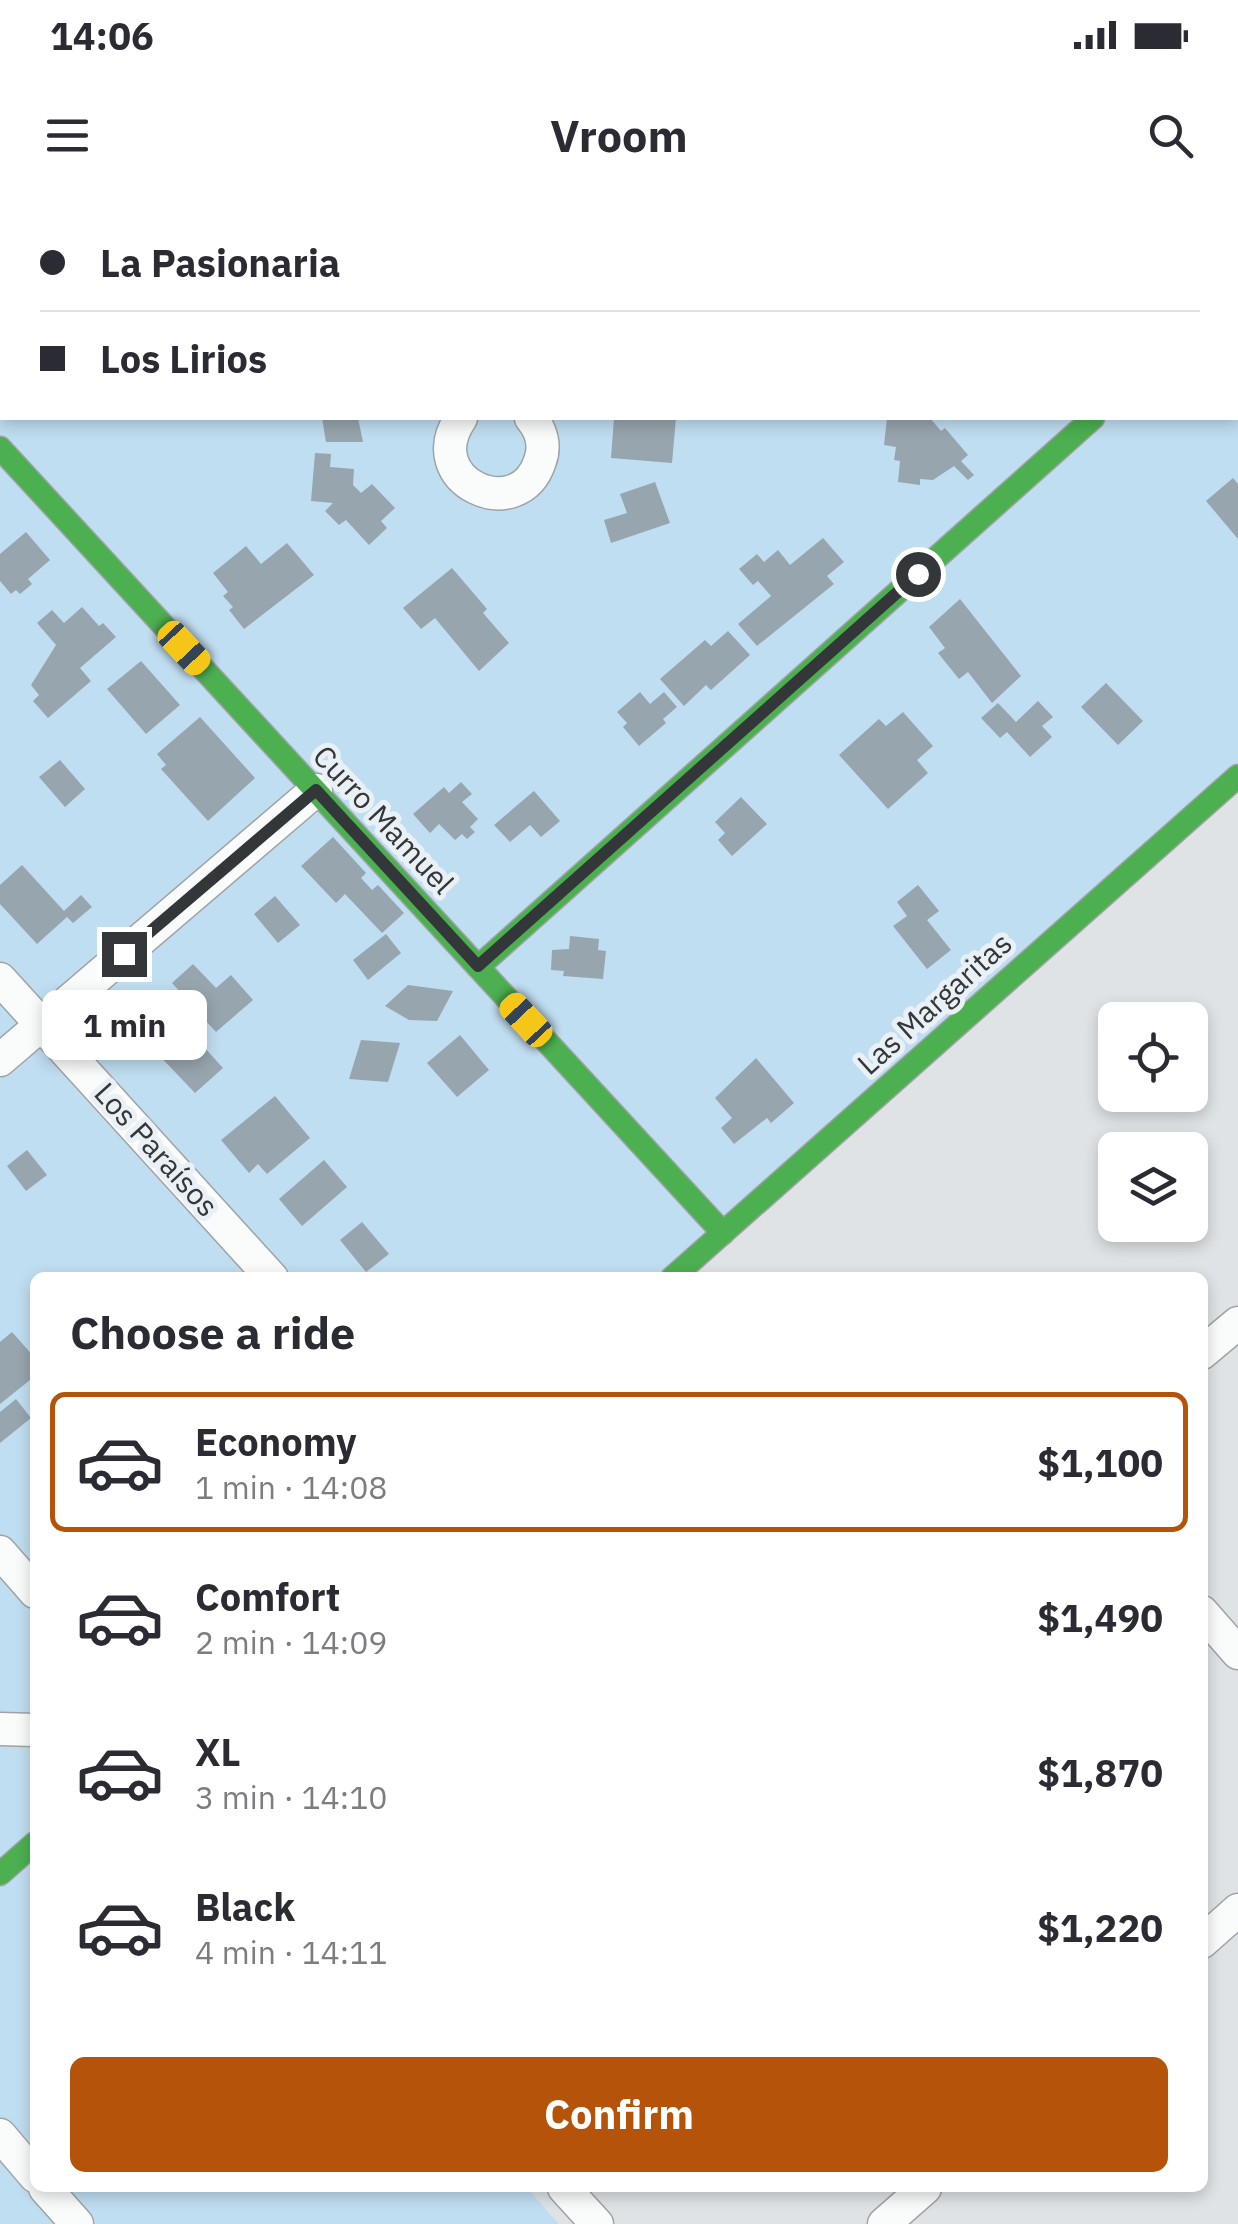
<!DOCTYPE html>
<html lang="en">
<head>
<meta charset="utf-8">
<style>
  :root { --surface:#fff; --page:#f2f2f3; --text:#2b2b33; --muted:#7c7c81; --line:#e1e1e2; --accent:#b45309 }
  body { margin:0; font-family:"IBM Plex Sans",sans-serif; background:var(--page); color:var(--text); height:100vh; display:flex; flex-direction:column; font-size:38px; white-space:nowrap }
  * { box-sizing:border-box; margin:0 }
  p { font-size:32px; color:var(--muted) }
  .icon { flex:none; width:55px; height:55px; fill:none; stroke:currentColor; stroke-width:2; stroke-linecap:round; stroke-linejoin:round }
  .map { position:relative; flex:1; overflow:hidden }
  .side { position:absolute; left:30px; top:1072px; width:1178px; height:920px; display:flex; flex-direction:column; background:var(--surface); border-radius:15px; box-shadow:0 5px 15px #0003 }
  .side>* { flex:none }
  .guide { position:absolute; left:0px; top:0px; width:1240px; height:220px; box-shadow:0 5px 15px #0003; display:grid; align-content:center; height:220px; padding:0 40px; background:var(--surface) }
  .tools { position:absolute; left:1098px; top:802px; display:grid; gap:20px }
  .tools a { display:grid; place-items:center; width:110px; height:110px; border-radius:15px; background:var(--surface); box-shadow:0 5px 15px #0003; font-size:50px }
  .end { position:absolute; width:45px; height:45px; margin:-22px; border:12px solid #343739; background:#fff; box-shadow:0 0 0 5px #fff }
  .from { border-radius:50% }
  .bubble { position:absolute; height:70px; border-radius:15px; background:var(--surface); box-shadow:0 5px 15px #0003; font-size:32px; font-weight:700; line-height:70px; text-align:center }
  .car { position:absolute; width:30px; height:60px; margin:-30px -15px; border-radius:12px; box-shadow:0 0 8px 2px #0007; background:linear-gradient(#f5c518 24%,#345 0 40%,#f5c518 0 76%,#345 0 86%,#f5c518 0) }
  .guide b { display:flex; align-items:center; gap:35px; height:95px; font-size:38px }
  .guide b+b { border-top:2px solid var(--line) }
  .guide i { width:25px; height:25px; background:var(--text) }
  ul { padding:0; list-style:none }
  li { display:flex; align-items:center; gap:30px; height:140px; margin:0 20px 15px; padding:0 20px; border:5px solid transparent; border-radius:15px }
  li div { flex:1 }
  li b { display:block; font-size:38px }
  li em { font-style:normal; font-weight:700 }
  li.on { border-color:var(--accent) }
  li>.icon { width:90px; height:90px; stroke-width:1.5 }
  h2 { padding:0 40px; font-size:45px; line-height:120px }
  .button { display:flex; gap:20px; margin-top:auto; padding:20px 40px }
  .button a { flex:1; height:115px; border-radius:15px; background:var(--accent); color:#fff; font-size:40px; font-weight:700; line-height:115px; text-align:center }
  .status { display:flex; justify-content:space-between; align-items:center; height:70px; padding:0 50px; background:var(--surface); direction:ltr }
  .status svg { height:28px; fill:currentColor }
  header { display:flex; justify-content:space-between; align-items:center; height:130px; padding:0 40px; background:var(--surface); font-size:45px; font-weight:700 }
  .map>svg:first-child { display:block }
  .green { fill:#c0def1; fill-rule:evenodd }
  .building { fill:#97a5ae }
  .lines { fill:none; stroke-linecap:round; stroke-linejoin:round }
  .street-casing { stroke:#a0a3a5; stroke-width:35 }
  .fast-casing { stroke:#a0a3a5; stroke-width:25 }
  .street { stroke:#fafbfb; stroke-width:32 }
  .fast { stroke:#4caf50; stroke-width:22 }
  .route { stroke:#343739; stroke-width:12 }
  .labels { text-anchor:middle; stroke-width:10; stroke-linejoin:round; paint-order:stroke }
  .street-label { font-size:30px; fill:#343739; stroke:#e9f1f7 }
</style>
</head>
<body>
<div class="status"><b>14:06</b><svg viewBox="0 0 49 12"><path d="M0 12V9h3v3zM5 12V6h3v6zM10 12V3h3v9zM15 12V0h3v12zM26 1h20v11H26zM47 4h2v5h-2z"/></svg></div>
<header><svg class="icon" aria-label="menu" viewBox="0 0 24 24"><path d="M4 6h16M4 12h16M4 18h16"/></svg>Vroom<svg class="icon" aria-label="search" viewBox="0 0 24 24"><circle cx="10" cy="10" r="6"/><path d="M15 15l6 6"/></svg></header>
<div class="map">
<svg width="1238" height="2024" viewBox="0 0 1238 2024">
  <rect width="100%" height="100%" fill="#dfe3e6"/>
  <path class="green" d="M0,0H1238V577L673,1077L35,1078V1988H527L559,2024H0ZM2,2H1238V218H2Z"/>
  <g class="building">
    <polygon points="322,218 358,218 363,242 326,242"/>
    <polygon points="614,218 676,218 672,263 611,258"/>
    <polygon points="887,218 930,218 941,231 945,228 968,255 961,261 974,275 968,280 954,266 933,280 920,279 920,285 898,282 900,261 894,260 896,247 884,245"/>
    <polygon points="315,253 331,254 330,267 354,269 353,285 361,293 372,284 395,308 381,321 387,328 369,345 346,320 339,325 325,311 333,303 311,301"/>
    <polygon points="1233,278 1238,284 1238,339 1206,301"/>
    <polygon points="655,282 670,323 611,343 604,320 627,313 620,294"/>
    <polygon points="26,332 50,360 28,379 32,384 20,394 16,390 11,394 0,381 0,354"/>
    <polygon points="823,338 844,362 827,376 834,384 757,446 738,424 771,396 758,381 753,385 739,369 757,354 764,362 778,350 790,365"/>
    <polygon points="287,343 314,375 244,429 229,410 233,407 223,396 228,392 213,373 246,346 261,364"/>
    <polygon points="452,368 487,409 483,413 509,443 479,471 435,418 421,429 403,408"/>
    <polygon points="960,399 1021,476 992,503 968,472 959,479 938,453 945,448 929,427"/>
    <polygon points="82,407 99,426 103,423 116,437 80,468 91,481 48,518 33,501 39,495 31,485 56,445 37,423 52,410 64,423"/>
    <polygon points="728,431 750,455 711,490 706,485 684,506 660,479 705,440 711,446"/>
    <polygon points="141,461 180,505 146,534 107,489"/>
    <polygon points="1106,483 1143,521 1118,545 1081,507"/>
    <polygon points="640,492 650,504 664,492 677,507 663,519 666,523 639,546 623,527 627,523 617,512"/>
    <polygon points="1038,501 1053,517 1042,526 1052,537 1030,557 1007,532 1000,538 981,518 998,503 1016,522"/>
    <polygon points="903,512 933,546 917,560 928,573 888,609 839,555 879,519 886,526"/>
    <polygon points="200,517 255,578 208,621 161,569 166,565 157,554"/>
    <polygon points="60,560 85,589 65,607 39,577"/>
    <polygon points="461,582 472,594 462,602 478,619 470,627 475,632 467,639 462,634 455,640 439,624 430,633 413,614 444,587 449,593"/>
    <polygon points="534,591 560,621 541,637 530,625 510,642 494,625"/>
    <polygon points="741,597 767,624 732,656 718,640 725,633 715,622"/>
    <polygon points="333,637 366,673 361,678 372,690 378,685 404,713 382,733 345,694 336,703 301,666"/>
    <polygon points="22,665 64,711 81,695 92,707 73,723 67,717 37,744 0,704 0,685"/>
    <polygon points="918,685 939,711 927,720 951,750 927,769 893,726 907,716 897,702"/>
    <polygon points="275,696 300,725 278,743 254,714"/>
    <polygon points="386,734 401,753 368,780 353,760"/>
    <polygon points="570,736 599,739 598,750 606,751 603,779 563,776 564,771 551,770 552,750 569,749"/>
    <polygon points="193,764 216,788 231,775 253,800 216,832 172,783"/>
    <polygon points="408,785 453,791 437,821 409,820 385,806"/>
    <polygon points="183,824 223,868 195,893 154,850"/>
    <polygon points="460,835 489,870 457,897 427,863"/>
    <polygon points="361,840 400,843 388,882 349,879"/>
    <polygon points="756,858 794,903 771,923 767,918 734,944 721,928 732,918 715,898"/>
    <polygon points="275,896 310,938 267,974 258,964 249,973 221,940"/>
    <polygon points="27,950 47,975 26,991 7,966"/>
    <polygon points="324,960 347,987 302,1026 279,999"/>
    <polygon points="362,1022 389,1054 366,1072 340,1040"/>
    <polygon points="12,1132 35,1158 35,1176 0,1204 0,1142"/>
    <polygon points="16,1199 31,1218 0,1243 0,1212"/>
  </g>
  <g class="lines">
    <defs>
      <g id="street">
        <polyline points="384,0 390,2"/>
        <polyline points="166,2 168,0"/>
        <polyline points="501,2 501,0"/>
        <polyline points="717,2 723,0"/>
        <polyline points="0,149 2,147"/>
        <path d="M461,218C417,281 519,327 540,261C546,245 541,230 531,218"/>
        <polyline points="0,779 272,1078"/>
        <polyline points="0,860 316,590"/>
        <polyline points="1202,1153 1238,1123"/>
        <polyline points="0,1352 35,1392"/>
        <polyline points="1202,1412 1238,1453"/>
        <polyline points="0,1529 35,1530"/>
        <polyline points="1202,1742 1238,1710"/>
        <polyline points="0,1935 35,1976"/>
        <polyline points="45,1988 77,2024"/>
        <polyline points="564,1988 597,2024"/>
        <polyline points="884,2024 925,1988"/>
      </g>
      <g id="fast">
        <polyline points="0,248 723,1033"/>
        <polyline points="478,767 1093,218"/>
        <polyline points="672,1078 1238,576"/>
        <polyline points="0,1674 35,1643"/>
      </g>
    </defs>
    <use href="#street" class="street-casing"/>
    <use href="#fast" class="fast-casing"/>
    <use href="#street" class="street"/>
    <use href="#fast" class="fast"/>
  </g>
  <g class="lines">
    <polyline class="route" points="124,754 316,590 478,766 918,374"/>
  </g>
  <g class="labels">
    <g class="street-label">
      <text transform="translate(383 620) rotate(47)" y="10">Curro Mamuel</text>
      <text transform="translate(935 804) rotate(-42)" y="10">Las Margaritas</text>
      <text transform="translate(156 950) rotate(48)" y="10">Los Paraísos</text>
    </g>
  </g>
</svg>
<div class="tools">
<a><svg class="icon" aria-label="locate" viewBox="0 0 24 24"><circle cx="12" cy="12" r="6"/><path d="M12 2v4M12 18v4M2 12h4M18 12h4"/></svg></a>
<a><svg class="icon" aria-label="layers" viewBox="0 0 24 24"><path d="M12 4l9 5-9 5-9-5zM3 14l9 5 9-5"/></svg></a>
</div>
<i class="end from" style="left:918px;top:374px"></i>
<i class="end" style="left:124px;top:754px"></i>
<div class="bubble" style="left:42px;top:790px;width:165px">1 min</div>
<i class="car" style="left:184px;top:448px;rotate:137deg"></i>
<i class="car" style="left:526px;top:820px;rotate:317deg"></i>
<div class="guide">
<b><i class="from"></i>La Pasionaria</b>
<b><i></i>Los Lirios</b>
</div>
<section class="side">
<h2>Choose a ride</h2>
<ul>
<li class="on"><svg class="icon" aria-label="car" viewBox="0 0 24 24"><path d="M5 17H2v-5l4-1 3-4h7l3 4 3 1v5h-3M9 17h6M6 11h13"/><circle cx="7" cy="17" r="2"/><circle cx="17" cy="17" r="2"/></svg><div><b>Economy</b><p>1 min · 14:08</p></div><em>$1,100</em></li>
<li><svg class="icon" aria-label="car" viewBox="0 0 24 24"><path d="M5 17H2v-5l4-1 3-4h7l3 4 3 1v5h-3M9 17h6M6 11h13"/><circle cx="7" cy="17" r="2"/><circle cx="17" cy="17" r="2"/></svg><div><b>Comfort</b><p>2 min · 14:09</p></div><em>$1,490</em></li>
<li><svg class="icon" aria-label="car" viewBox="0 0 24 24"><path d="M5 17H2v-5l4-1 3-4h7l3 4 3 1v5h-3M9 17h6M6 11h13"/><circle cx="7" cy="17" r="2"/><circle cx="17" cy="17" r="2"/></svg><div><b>XL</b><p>3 min · 14:10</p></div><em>$1,870</em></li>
<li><svg class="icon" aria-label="car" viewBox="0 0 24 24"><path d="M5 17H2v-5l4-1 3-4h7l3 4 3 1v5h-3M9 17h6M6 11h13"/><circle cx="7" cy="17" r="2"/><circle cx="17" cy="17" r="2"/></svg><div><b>Black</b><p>4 min · 14:11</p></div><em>$1,220</em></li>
</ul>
<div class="button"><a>Confirm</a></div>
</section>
</div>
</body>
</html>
